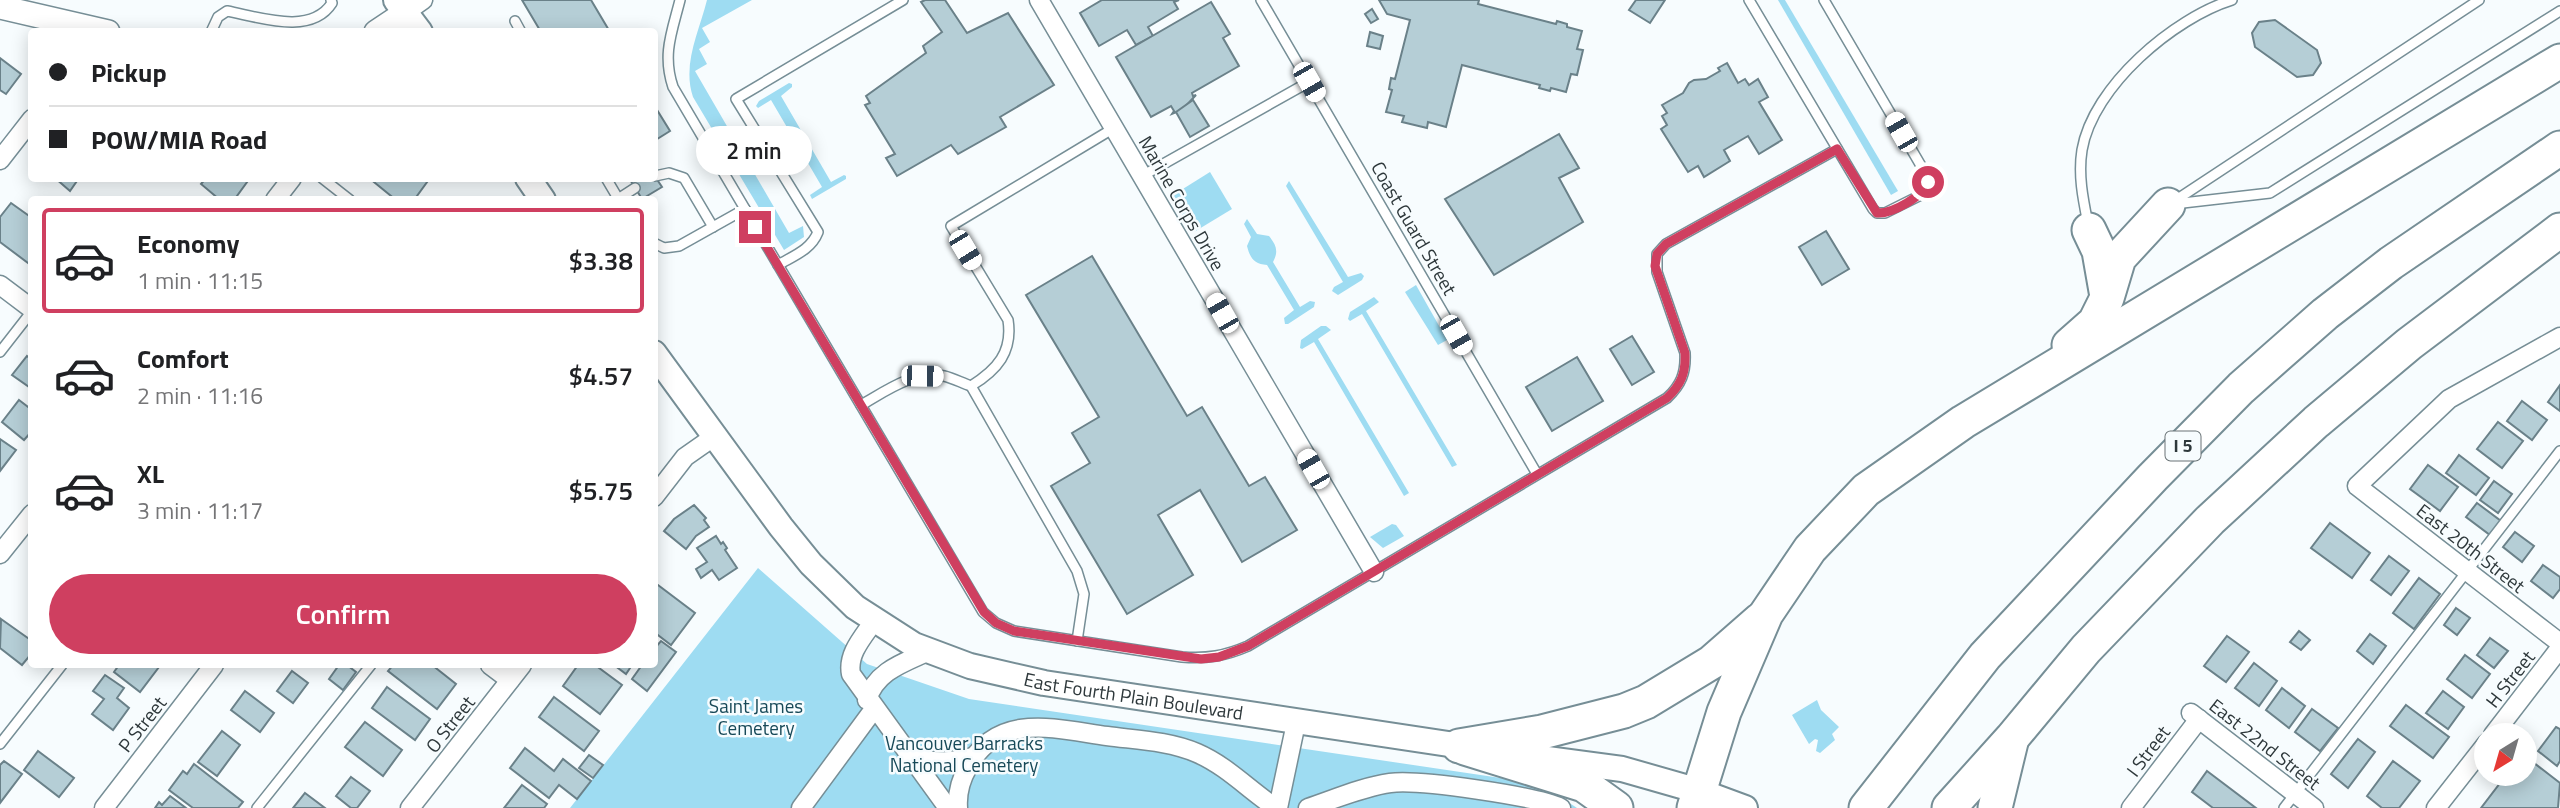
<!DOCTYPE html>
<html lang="en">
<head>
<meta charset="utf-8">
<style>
  :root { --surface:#fff; --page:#f2f2f2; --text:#202124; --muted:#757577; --line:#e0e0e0; --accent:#cf3f60 }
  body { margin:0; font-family:"Titillium Web",sans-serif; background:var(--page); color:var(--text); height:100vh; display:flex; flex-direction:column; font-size:26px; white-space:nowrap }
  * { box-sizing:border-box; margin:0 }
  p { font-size:23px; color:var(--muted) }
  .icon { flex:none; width:38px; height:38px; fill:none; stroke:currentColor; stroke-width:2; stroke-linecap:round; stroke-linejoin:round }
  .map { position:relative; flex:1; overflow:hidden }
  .side { position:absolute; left:28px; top:196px; width:630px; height:472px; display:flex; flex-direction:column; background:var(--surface); border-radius:7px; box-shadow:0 4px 18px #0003 }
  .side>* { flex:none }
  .guide { position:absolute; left:28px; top:28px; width:630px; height:154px; border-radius:7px; box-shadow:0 4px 18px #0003; display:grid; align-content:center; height:154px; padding:0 21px; background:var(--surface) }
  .needle { width:46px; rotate:217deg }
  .buttons { position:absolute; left:2474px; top:723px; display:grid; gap:14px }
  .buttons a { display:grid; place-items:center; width:63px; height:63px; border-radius:50%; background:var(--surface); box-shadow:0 4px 18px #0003; font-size:35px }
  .end { position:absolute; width:32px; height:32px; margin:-16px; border:9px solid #cf3f60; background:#fff; box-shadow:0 0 0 4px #fff }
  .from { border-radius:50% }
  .bubble { position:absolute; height:49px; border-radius:24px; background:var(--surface); box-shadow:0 4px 18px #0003; font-size:23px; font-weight:600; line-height:49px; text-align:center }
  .car { position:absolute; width:21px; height:42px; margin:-21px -10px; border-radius:9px; box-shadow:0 0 5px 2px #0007; background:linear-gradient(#fff 24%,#345 0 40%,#fff 0 76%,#345 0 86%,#fff 0) }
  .guide b { display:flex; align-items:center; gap:24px; height:66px; font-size:26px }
  .guide b+b { border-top:2px solid var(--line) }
  .guide i { width:18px; height:18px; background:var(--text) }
  ul { padding:12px 0 0; list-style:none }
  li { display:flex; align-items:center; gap:21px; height:105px; margin:0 14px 10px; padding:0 7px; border:4px solid transparent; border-radius:7px }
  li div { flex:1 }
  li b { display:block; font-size:26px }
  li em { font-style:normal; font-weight:600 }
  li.on { border-color:var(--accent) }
  li>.icon { width:63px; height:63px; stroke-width:1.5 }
  .primary-button { display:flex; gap:14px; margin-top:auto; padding:14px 21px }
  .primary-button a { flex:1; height:80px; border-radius:42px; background:var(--accent); color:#fff; font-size:28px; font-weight:600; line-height:80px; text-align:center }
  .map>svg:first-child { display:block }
  .green { fill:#9edcf2 }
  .building { fill:#b5ced6; stroke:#6a8189; stroke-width:2 }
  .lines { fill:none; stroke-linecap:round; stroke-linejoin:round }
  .service-casing { stroke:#768e96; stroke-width:12 }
  .minor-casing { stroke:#768e96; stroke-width:21 }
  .tertiary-casing { stroke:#768e96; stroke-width:26 }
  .secondary-casing { stroke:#768e96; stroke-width:28 }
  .motorway-casing { stroke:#768e96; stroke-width:37 }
  .service { stroke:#fff; stroke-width:9 }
  .minor { stroke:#fff; stroke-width:18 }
  .tertiary { stroke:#fff; stroke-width:23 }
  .secondary { stroke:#fff; stroke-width:24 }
  .motorway { stroke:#fff; stroke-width:33 }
  .route { stroke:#cf3f60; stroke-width:9 }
  .labels { text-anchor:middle; stroke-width:5; stroke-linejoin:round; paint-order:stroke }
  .shield { fill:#f7fcfe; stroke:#6a7376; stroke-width:2 }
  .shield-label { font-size:18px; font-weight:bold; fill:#2e383b }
  .street-label { font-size:19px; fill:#2e383b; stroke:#f7fcfe }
  .park-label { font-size:19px; fill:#174958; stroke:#f7fcfe }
</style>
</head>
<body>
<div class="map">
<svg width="2560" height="808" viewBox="0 0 2560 808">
  <rect width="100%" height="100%" fill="#f7fcfe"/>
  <g class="green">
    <path d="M707,0H752L702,28L710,42L699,49L707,64L695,71L789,233L803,226L804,237L784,250L693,97C682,64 699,32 707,0Z"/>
    <polygon points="1778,0 1785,0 1898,191 1891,195"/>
    <polygon points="789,83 792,84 792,87 781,96 831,182 844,175 846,176 846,179 812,199 810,195 822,187 771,100 758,108 756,106 759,101"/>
    <polygon points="1210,172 1232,209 1194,232 1170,197"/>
    <polygon points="1289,181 1348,277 1361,273 1364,276 1362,280 1338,295 1332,291 1334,287 1343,282 1286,186"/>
    <path d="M1247,219L1257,234L1269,236C1276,245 1279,251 1273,262L1300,307L1310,301L1315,302L1314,307L1288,324H1285L1284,318L1294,310L1267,265C1254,264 1250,258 1247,246L1251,237L1244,224Z"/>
    <polygon points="1416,285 1447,340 1438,345 1405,292"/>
    <polygon points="1374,297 1379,302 1366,311 1457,465 1452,467 1362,314 1350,321 1348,319 1350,312"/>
    <polygon points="1321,326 1326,326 1331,330 1318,339 1409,493 1404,496 1314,342 1302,349 1300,348 1301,340"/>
    <polygon points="1392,524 1396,525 1404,536 1383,548 1370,537"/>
    <polygon points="758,568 867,664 969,699 1541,784 1577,808 570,808"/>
    <polygon points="1817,700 1821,710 1839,727 1832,734 1835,740 1820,753 1816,751 1818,740 1815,739 1809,744 1792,715"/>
  </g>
  <g class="building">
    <polygon points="522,0 591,0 610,32 541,32"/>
    <polygon points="925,0 945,0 967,33 1008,13 1054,85 1000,117 1006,127 958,154 951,145 897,176 886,158 895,154 865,105 870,103 866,96 926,53 923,46 942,32 921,2"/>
    <polygon points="1102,0 1179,0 1174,2 1178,9 1148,27 1153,36 1136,45 1127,30 1099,46 1080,13"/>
    <polygon points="1379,0 1479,0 1478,4 1556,24 1557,21 1567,24 1567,27 1582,31 1577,49 1583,50 1577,75 1571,74 1566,92 1551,88 1550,91 1539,88 1540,85 1462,65 1446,127 1428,122 1427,128 1402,122 1404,116 1386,112 1392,90 1389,89 1391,78 1395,79 1410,20 1387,14"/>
    <polygon points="1636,0 1665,0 1650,23 1629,10"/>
    <polygon points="1211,2 1230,34 1223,38 1239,66 1192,93 1193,96 1196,95 1182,110 1172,114 1174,111 1171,106 1151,117 1116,57"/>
    <polygon points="1372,9 1378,19 1371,23 1365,14"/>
    <polygon points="2275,20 2317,50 2321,63 2313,75 2297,77 2255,47 2252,33 2259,22"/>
    <polygon points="1370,32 1383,36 1380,49 1367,46"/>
    <polygon points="0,58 21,74 6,94 0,90"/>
    <polygon points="1727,63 1738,83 1745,79 1749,85 1758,79 1768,97 1759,102 1782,140 1759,154 1748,136 1724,150 1730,161 1704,177 1698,166 1688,172 1661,129 1667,125 1662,116 1667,113 1662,105 1683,93 1689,83 1694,80 1706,79 1720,71 1718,68"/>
    <polygon points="1193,100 1209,126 1190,137 1176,112"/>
    <polygon points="654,105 670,131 654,141"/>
    <polygon points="1559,134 1579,168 1559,178 1583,222 1494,275 1445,199"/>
    <polygon points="654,175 662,187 642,199 629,178 654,178"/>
    <polygon points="55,178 79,178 70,191"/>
    <polygon points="206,178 250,178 234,200 220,200 201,184"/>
    <polygon points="369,178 430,178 414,200 396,200"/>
    <polygon points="11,203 32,218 32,266 0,242 0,217"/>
    <polygon points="1826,231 1849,269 1822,285 1799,247"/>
    <polygon points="1092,256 1187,416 1202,407 1249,486 1265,477 1297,530 1242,562 1200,490 1158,515 1193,575 1127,614 1051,486 1090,463 1072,433 1099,417 1026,295"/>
    <polygon points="1632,336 1654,372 1632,385 1610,349"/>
    <polygon points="27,356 32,360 32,389 12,375"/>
    <polygon points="1577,357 1603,401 1552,431 1526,387"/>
    <polygon points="2560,385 2560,411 2548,402"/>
    <polygon points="19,400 32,410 32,431 24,440 2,422"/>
    <polygon points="2522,401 2547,420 2532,440 2507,421"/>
    <polygon points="2498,422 2523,441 2502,468 2477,449"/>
    <polygon points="0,439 16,450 0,471"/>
    <polygon points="2459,455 2489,478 2476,495 2446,473"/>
    <polygon points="2428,465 2458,487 2440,511 2410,489"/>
    <polygon points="2494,481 2512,494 2498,513 2480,500"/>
    <polygon points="2477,503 2501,521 2490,535 2466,517"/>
    <polygon points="694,505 706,518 704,520 709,527 696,536 686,549 664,531 674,519"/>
    <polygon points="2330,523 2370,553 2352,578 2311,548"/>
    <polygon points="2515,532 2534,546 2522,562 2503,547"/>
    <polygon points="716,536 721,544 723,542 727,548 725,550 737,568 719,580 712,570 701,578 696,569 707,562 697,548"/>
    <polygon points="2389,556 2409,571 2391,595 2371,580"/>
    <polygon points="2543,565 2560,577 2560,589 2553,598 2531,581"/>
    <polygon points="2419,578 2440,594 2414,629 2393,613"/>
    <polygon points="654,582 695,613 671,645 654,632"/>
    <polygon points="2456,608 2470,618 2457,635 2444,625"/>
    <polygon points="1,619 32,641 32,653 22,665 0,648"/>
    <polygon points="2299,631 2310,640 2301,650 2290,642"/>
    <polygon points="2370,634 2386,646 2373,664 2357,651"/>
    <polygon points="2227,636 2249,652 2226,682 2204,666"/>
    <polygon points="2490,638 2508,651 2494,668 2477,655"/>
    <polygon points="661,641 676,652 647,691 632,679 642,665 654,665 654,649"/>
    <polygon points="2465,655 2490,674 2472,698 2447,679"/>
    <polygon points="2254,663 2277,681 2259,706 2235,688"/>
    <polygon points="119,665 156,665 159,667 140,692 114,672"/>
    <polygon points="339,665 347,665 356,672 343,690 329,679"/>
    <polygon points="393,665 432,665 456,684 437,709 388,671"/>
    <polygon points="578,665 595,665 622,685 600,714 563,686"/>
    <polygon points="614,665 632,665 626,674"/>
    <polygon points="292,671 308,683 293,703 277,691"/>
    <polygon points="105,675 124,688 117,698 129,708 113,730 92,714 104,699 93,691"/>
    <polygon points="387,687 430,719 415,740 372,708"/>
    <polygon points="2282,688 2305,706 2289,728 2266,710"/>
    <polygon points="245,691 274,713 260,732 231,710"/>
    <polygon points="2443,691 2464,707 2448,729 2426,713"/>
    <polygon points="554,697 599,731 584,751 539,717"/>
    <polygon points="2406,705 2449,737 2433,758 2390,726"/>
    <polygon points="2312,709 2338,728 2320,751 2295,732"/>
    <polygon points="365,722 402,750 383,776 345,747"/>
    <polygon points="2556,727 2560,729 2560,761 2557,766 2538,751"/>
    <polygon points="222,731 240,745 217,776 198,762"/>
    <polygon points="2358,739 2375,752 2348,788 2331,774"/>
    <polygon points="525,748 554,771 563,759 591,781 577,799 559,785 549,798 510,768"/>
    <polygon points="38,751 74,778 59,797 24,770"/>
    <polygon points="589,755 603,765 593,778 579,768"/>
    <polygon points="2525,756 2560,783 2558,808 2481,808 2507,774 2525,774"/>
    <polygon points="4,761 22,774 0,803 0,765"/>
    <polygon points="2393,761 2420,781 2399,808 2382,808 2367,796"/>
    <polygon points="194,764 243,802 238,808 193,808 169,790 183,771 187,774"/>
    <polygon points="2207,771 2256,808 2213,808 2192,792"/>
    <polygon points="351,777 370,791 357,808 351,808 336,796"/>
    <polygon points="522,785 547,804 544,808 504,808"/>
    <polygon points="305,793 325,808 293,808"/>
    <polygon points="170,796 186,808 155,808 159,802 162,805"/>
  </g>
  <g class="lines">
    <defs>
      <g id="service">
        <path d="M680,0C672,32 662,54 673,87L983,612L996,623L1014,631L1182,657C1207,659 1225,656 1248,646L1667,398C1681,385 1686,373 1685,353L1657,272V254L1666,244L1837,149"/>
        <polyline points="1261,0 1537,474"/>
        <polyline points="1749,0 1873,209 1877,213 1885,213 1919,196 1926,187 1927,176 1824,0"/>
        <polyline points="515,21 521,32"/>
        <path d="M211,32L218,17L227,11C259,17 311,36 332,3L331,0"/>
        <polyline points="655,176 669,173 684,178 713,227"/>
        <polyline points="1142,176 1309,82"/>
        <polyline points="322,178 350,200"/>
        <polyline points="606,178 619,200"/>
        <polyline points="618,199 635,188"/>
        <polyline points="2173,202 2479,0"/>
        <polyline points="2174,204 2270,193 2560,11"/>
        <path d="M2088,224C2083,199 2078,175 2082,150C2093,86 2174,18 2232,0"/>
        <polyline points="654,243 664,248 679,246 745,209"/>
        <path d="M778,265C793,256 811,250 818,232L736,99L903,0"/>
        <polyline points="0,352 32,311"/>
        <path d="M861,405C886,391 914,370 944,376C953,378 962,383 971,386"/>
        <path d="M1077,641L1084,594L1077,571L971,386C997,370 1013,352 1008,320L951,226L1114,128"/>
        <polyline points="0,744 62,665"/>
        <polyline points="257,808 371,665"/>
        <polyline points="2284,808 2560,451"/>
      </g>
      <g id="minor">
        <polyline points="1039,0 1374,572"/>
        <polyline points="406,12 423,0"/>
        <polyline points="0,160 32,119"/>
        <polyline points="275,200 292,178"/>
        <polyline points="0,285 32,309"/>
        <polyline points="2560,337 2449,399 2357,486 2560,643"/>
        <polyline points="654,497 685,457 715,436"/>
        <polyline points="0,554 32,514"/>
        <path d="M874,621C863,637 847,654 851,674L948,808"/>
        <polyline points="490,665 510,680"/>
        <path d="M867,700C876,671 903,663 929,651"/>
        <polyline points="2191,713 2314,808"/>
        <polyline points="2493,735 2560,648"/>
        <path d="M909,756C932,763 950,763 973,757"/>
        <polyline points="104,808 214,665"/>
        <polyline points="410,808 522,665"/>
        <polyline points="801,808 874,709"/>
        <path d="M958,808C957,794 961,779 968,767C998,711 1056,729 1107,736C1137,740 1169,741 1197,753C1227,766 1249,790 1276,808"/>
        <polyline points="1278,808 1296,723"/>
        <path d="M1308,808C1335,799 1362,787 1390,783C1418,779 1536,796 1561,808"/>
        <polyline points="2131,808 2199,719"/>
        <polyline points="2436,808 2487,743"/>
      </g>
      <g id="tertiary">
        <polyline points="0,7 108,32"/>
        <polyline points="376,32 406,12"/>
      </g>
      <g id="secondary">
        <polyline points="396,0 420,32"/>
        <polyline points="528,178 543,200"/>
        <path id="s1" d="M654,353L781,527L811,564L855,607L914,645L970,666L1044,683L1475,748"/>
        <polyline points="1532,757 1622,769 1699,791 1745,808"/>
      </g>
      <g id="motorway">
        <polyline points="2089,230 2099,251 2106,291"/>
        <polyline points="2069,345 2095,322 2107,298 2119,258 2168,205"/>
        <polyline points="1459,746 1542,732 1624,711 1646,702 1712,662 1760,620"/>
        <polyline points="1465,748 1584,785 1616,808"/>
        <polyline points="1694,808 1724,712 1766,614 1810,549 1866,490 1963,422 2560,61"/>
        <polyline points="1866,808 1985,656 2153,477 2241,388 2325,314 2391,263 2560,148"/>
        <polyline points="1949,808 2012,738 2086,649 2210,520 2316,422 2409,344 2560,230"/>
        <polyline points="1995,808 2011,742"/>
      </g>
    </defs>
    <use href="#service" class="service-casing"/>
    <use href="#minor" class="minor-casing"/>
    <use href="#tertiary" class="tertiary-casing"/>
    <use href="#secondary" class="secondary-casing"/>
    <use href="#motorway" class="motorway-casing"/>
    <use href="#service" class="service"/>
    <use href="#minor" class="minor"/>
    <use href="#tertiary" class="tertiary"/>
    <use href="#secondary" class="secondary"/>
    <use href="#motorway" class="motorway"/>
  </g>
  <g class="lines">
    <path class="route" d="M755,227L984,612L996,623L1014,631L1201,659L1219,657L1248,646L1667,398C1681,385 1686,373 1685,353L1655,266L1657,254L1666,244L1837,149L1877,213C1892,214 1924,196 1928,182"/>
  </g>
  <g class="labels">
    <rect class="shield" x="2165.5" y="431.5" width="35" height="29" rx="5"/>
    <g class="shield-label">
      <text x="2183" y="452">I 5</text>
    </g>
    <g class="street-label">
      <text transform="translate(1182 203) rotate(60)" y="7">Marine Corps Drive</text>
      <text transform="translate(1414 228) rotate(60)" y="7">Coast Guard Street</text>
      <text transform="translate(2471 548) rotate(38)" y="7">East 20th Street</text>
      <text transform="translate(2510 679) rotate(-52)" y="7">H Street</text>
      <text dy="7" stroke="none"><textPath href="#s1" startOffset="621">East Fourth Plain Boulevard</textPath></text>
      <text transform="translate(142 724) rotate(-52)" y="7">P Street</text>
      <text transform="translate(450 724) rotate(-52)" y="7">O Street</text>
      <text transform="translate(2265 744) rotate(38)" y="7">East 22nd Street</text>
      <text transform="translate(2148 751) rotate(-53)" y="7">I Street</text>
    </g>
    <g class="park-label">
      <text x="756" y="713">Saint James<tspan x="756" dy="22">Cemetery</tspan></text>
      <text x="964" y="750">Vancouver Barracks<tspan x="964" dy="22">National Cemetery</tspan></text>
    </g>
  </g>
</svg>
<div class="buttons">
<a><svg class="needle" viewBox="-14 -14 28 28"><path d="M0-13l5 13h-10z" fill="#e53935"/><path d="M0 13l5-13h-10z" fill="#757577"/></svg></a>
</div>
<i class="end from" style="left:1928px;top:182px"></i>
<i class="end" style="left:755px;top:227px"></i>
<div class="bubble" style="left:696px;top:126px;width:116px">2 min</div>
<i class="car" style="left:1309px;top:82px;rotate:150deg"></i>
<i class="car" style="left:1901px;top:132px;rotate:330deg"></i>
<i class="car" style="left:965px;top:250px;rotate:149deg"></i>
<i class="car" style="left:1222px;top:313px;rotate:330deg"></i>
<i class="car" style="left:1456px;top:335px;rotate:150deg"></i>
<i class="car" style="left:922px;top:376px;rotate:91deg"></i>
<i class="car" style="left:1313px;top:469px;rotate:330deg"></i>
<div class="guide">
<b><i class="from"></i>Pickup</b>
<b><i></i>POW/MIA Road</b>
</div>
<section class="side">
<ul>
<li class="on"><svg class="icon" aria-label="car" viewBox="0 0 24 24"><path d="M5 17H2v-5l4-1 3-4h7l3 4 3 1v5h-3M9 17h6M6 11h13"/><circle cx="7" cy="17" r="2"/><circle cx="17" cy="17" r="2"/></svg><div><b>Economy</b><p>1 min · 11:15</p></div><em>$3.38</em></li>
<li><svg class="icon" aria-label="car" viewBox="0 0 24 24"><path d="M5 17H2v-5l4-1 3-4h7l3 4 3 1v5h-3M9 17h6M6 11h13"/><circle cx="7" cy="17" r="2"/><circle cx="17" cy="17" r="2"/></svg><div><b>Comfort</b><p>2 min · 11:16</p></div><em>$4.57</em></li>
<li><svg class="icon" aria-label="car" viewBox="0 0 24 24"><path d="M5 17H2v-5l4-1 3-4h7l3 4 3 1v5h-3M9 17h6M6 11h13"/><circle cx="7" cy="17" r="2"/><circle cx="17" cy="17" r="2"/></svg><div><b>XL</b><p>3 min · 11:17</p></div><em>$5.75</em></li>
</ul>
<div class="primary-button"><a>Confirm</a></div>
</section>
</div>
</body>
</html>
